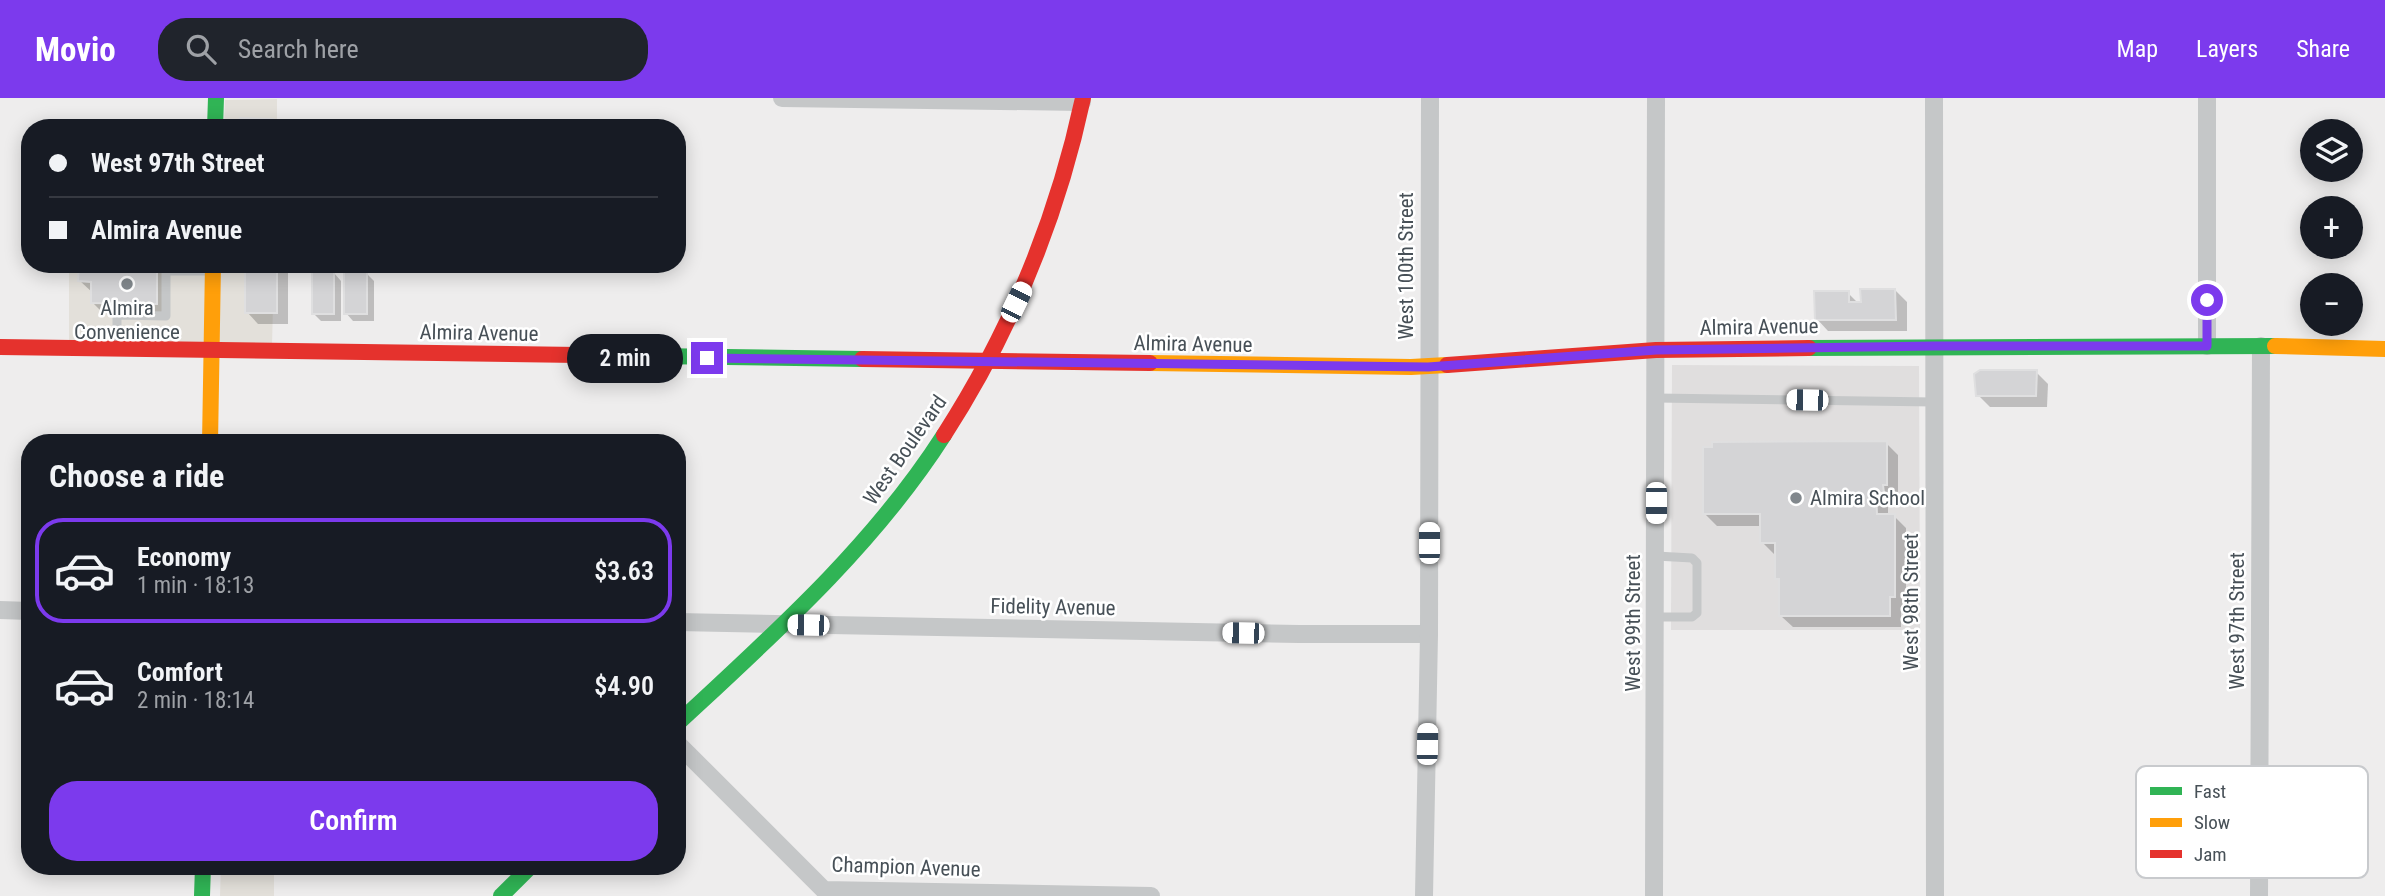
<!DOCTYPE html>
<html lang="en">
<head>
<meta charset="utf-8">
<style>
  :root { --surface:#171b24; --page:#20242c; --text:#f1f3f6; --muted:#9ea1a6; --line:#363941; --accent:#7c3aed }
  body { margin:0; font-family:"Roboto Condensed",sans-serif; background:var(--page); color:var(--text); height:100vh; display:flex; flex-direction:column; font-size:26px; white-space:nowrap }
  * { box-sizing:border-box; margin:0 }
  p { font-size:23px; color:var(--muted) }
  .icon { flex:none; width:38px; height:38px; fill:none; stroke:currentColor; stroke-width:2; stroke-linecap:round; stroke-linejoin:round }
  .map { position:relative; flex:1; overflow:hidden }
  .sheet { position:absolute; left:21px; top:336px; width:665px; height:441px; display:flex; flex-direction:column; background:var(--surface); border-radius:28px; box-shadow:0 4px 18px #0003 }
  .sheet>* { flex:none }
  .banner { position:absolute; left:21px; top:21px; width:665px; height:154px; border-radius:28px; box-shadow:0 4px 18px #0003; display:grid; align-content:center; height:154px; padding:0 28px; background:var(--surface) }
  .controls { position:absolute; left:2300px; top:21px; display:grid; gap:14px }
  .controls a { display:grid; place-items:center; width:63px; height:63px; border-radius:50%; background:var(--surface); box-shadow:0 4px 18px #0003; font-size:35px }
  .end { position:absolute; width:32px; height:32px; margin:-16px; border:9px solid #7c3aed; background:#fff; box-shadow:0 0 0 4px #fff }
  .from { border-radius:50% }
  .bubble { position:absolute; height:49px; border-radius:24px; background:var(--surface); box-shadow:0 4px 18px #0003; font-size:23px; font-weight:600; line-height:49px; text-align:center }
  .car { position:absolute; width:21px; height:42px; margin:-21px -10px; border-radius:9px; box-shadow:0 0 5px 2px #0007; background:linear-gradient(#fff 24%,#345 0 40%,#fff 0 76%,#345 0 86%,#fff 0) }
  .banner b { display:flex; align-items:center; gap:24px; height:66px; font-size:26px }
  .banner b+b { border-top:2px solid var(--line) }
  .banner i { width:18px; height:18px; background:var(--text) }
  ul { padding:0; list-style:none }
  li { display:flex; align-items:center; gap:21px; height:105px; margin:0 14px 10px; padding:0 14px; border:4px solid transparent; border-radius:28px }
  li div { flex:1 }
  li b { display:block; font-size:26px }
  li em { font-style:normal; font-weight:600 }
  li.active { border-color:var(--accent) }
  li>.icon { width:63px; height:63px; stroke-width:1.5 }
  h2 { padding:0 28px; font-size:32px; line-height:84px }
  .cta { display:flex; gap:14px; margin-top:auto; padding:14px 28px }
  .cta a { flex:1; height:80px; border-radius:28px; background:var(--accent); color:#fff; font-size:28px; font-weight:600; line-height:80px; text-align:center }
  header { display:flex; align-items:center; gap:42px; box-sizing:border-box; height:98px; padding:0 35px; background:var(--accent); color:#fff }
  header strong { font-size:33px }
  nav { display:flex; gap:38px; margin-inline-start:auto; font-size:24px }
  .search { width:490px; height:63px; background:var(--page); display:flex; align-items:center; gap:18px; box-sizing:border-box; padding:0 24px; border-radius:28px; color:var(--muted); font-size:26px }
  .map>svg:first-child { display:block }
  .commercial { fill:#e3e0da }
  .education { fill:#e0dede }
  .shadow { fill:#0003 }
  .building { fill:#d4d4d6; stroke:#dfdfe0; stroke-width:2 }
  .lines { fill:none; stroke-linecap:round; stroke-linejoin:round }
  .lane { stroke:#c5c7c8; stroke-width:9 }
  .street { stroke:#c5c7c8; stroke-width:18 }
  .fast { stroke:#30b455; stroke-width:16 }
  .slow { stroke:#ff9f0a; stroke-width:16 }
  .jam { stroke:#e5322d; stroke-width:16 }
  .route { stroke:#7c3aed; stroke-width:9 }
  .poi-dot { fill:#81878c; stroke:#fff; stroke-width:2.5 }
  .labels { text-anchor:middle; stroke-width:5; stroke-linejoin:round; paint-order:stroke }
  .street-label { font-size:21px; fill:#475057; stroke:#fff }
  .poi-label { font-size:21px; fill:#475057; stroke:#fff }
  .key { fill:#fff; stroke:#c8cacd; stroke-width:2 }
  .key-label { font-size:19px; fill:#475057 }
</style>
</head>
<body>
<header>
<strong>Movio</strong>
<div class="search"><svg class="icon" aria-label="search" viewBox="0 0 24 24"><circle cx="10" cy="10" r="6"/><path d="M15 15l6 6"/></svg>Search here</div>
<nav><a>Map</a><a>Layers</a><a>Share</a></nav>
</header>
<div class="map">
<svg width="2385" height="798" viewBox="0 0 2385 798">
  <rect width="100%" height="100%" fill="#eeeded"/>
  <g class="commercial">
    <polygon points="277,1 277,30 224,30 225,2"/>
    <polygon points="69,166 274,166 272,247 69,243"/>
    <polygon points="221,768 274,768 274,798 220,798"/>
  </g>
  <polygon class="education" points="1672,267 1919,268 1920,532 1671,532"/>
  <g class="shadow">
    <polygon points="157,166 169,178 168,217 104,216 92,204 93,195 80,183"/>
    <polygon points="247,166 282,166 288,173 288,226 258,226 247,214"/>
    <polygon points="334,175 341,183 341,223 321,223 313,215"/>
    <polygon points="367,176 374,183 374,223 353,223 346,215"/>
    <polygon points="1895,192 1907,204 1907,233 1828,233 1817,221 1848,195 1859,206"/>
    <polygon points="2036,274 2048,286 2047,309 1990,309 1978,297"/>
    <polygon points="1886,345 1898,357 1898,398 1894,398 1895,406 1888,406 1888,418 1894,418 1906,430 1906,510 1901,510 1901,529 1793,529 1781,518 1781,484 1777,480 1777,456 1774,456 1762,444 1762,428 1717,428 1705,416"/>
  </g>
  <g class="building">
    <polygon points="240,20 273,21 273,30 239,30"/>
    <polygon points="114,25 169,26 169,30 114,30"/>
    <polygon points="79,166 157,166 157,206 91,205 91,184 78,183"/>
    <rect x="245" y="166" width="32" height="49"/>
    <rect x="312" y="173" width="22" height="43"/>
    <rect x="344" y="174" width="23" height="42"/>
    <polygon points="1860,191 1895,191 1896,222 1815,222 1814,193 1849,193 1849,204 1861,204"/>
    <polygon points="1980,272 2037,272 2036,298 1976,298 1974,276"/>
    <polygon points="1887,343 1887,387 1883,387 1884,395 1876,395 1877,416 1895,416 1895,499 1890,499 1890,518 1779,518 1779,481 1775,481 1775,445 1760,445 1760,416 1703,416 1703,349 1712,349 1712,344"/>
  </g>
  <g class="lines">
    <g class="lane">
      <polyline points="117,249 117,217 166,218 166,173 209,173"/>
      <polyline points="1656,300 1934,304"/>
      <polyline points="1655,519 1692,519 1697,515 1697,465 1692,460 1656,458"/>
    </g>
    <g class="street">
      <polyline points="782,0 1082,4"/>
      <polyline points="1934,0 1935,798"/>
      <polyline points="2207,248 2207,0"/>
      <polyline points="0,512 30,513"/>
      <polyline points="677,524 1299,536 1429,536"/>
      <polyline points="677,645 824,792 1151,798"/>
      <polyline points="1424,798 1429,536 1430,0"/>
      <polyline points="1654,798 1656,0"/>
      <polyline points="2259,798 2261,248"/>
    </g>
    <g class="fast">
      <polyline points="215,30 216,0"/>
      <polyline points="1809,250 2275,248"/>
      <polyline points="579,257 862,261"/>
      <path d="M677,626C773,537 873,448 944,337"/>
      <polyline points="202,798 203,768"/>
      <polyline points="501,798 531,768"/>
    </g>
    <g class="slow">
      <polyline points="2275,248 2385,251"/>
      <polyline points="1150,265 1411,269 1447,267"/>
      <polyline points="210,345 213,166"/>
    </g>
    <g class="jam">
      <polyline points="0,249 579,257"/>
      <polyline points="862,261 1150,265"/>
      <polyline points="1447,267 1656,252 1809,250"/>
      <path d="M944,337C1011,233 1057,121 1083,0"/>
    </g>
  </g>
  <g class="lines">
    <polyline class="route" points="707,260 1428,269 1656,252 1934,248 2207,248 2207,202"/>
  </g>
  <g class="poi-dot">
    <circle cx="127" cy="186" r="7"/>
    <circle cx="1796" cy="400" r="7"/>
  </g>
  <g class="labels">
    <g class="street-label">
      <text transform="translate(1406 168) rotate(-90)" y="7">West 100th Street</text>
      <text transform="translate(1759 229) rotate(-1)" y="7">Almira Avenue</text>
      <text transform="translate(479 235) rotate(1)" y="7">Almira Avenue</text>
      <text transform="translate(1193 246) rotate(1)" y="7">Almira Avenue</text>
      <text transform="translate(905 352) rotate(-55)" y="7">West Boulevard</text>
      <text transform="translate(1911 504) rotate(-90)" y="7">West 98th Street</text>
      <text transform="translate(1053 509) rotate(1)" y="7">Fidelity Avenue</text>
      <text transform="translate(2237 523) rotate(-90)" y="7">West 97th Street</text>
      <text transform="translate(1633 525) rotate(-90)" y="7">West 99th Street</text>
      <text transform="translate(906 769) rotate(2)" y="7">Champion Avenue</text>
    </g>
    <g class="poi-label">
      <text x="127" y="217">Almira<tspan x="127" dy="24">Convenience</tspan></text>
      <text x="1810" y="407" text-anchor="start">Almira School</text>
    </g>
  </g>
  <rect x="2136" y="668" width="232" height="112" rx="10" class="key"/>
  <rect x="2150" y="689" width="32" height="8" fill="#30b455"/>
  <rect x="2150" y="720" width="32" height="9" fill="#ff9f0a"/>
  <rect x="2150" y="752" width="32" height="8" fill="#e5322d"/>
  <g class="key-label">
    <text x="2194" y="700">Fast</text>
    <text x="2194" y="731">Slow</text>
    <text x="2194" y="763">Jam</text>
  </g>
</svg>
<div class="controls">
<a><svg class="icon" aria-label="layers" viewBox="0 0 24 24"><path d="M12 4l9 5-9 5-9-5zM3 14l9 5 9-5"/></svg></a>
<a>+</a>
<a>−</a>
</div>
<i class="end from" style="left:2207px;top:202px"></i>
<i class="end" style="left:707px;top:260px"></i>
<div class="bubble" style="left:567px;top:236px;width:116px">2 min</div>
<i class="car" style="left:1016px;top:204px;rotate:26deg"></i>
<i class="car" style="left:1807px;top:302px;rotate:271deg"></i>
<i class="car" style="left:1656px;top:405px;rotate:180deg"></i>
<i class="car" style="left:1429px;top:445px;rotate:0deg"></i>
<i class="car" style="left:808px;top:527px;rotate:271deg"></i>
<i class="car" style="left:1243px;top:535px;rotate:271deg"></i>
<i class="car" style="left:1427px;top:646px;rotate:1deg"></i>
<div class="banner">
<b><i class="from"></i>West 97th Street</b>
<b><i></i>Almira Avenue</b>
</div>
<section class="sheet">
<h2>Choose a ride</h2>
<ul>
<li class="active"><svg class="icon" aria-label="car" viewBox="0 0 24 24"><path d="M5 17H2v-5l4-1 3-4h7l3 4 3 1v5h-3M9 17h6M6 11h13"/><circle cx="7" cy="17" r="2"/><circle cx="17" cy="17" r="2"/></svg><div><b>Economy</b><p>1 min · 18:13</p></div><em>$3.63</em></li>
<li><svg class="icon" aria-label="car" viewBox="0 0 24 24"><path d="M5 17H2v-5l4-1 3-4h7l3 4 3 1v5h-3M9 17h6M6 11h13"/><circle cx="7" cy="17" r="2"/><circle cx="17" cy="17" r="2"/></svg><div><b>Comfort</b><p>2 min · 18:14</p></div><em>$4.90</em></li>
</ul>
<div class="cta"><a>Confirm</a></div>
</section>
</div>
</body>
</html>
